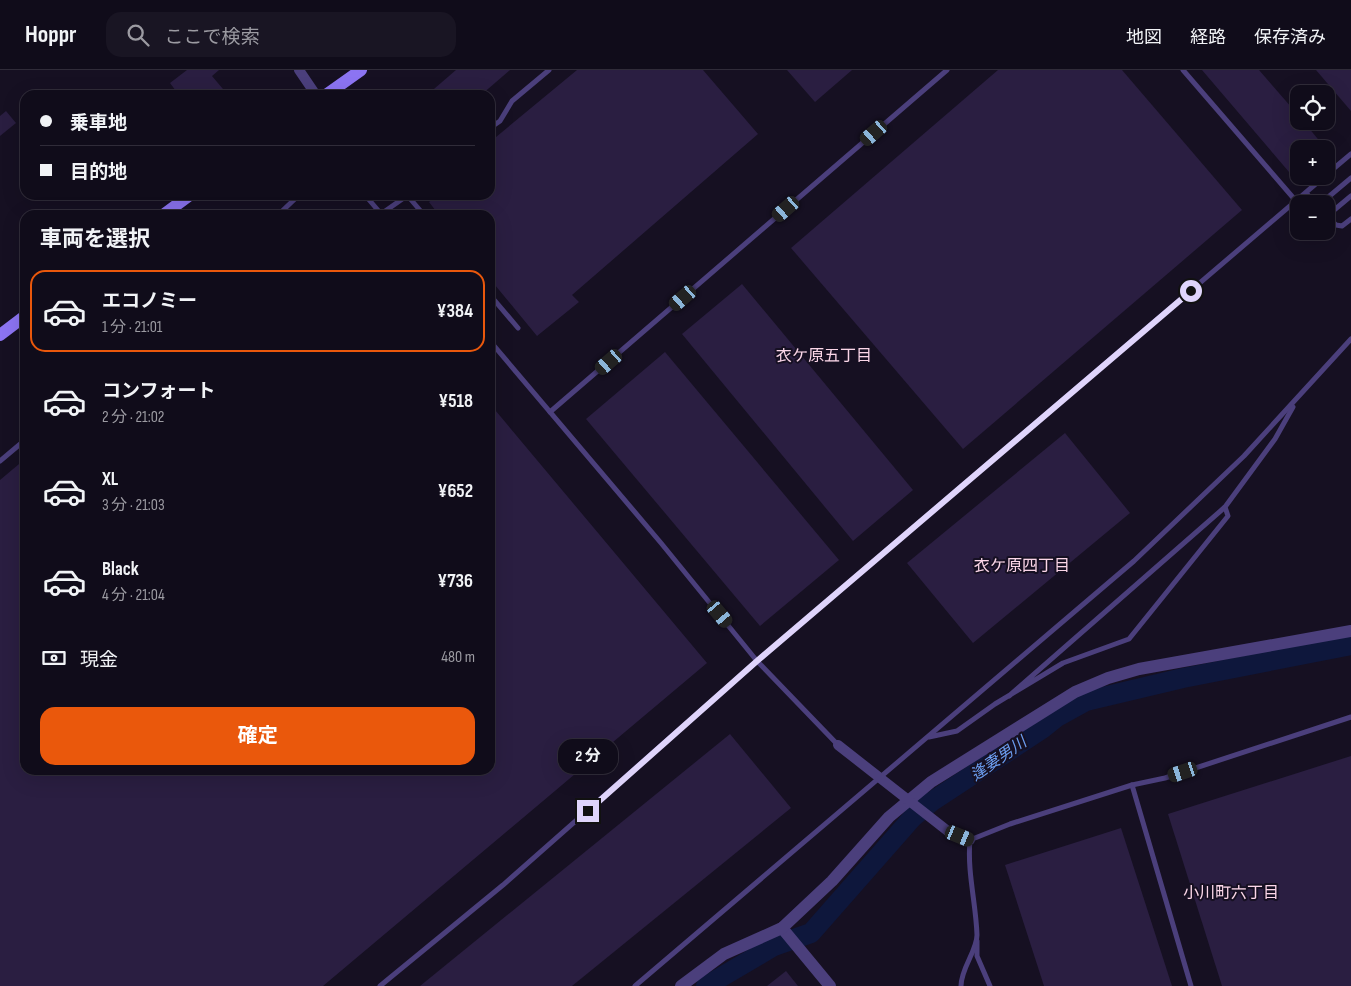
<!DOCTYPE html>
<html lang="ja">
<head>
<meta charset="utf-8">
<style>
  :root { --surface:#100c1a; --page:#191523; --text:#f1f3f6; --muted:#9c9ba2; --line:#302c39; --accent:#ea580c }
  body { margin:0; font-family:"Sofia Sans Condensed","Noto Sans JP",sans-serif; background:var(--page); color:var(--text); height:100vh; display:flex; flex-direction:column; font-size:19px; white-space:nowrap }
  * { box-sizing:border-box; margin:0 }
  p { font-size:16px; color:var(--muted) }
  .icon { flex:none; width:28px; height:28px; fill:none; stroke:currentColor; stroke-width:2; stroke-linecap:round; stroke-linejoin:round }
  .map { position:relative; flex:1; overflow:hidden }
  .side { position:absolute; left:20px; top:140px; width:475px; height:565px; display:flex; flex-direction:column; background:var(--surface); border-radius:15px; box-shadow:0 5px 20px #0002,0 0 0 1px var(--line) }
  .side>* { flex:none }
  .guide { position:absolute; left:20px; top:20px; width:475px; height:110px; border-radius:15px; box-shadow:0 5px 20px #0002,0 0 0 1px var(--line); display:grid; align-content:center; height:110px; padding:0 20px; background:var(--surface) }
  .tools { position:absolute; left:1290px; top:15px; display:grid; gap:10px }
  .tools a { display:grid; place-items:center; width:45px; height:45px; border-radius:10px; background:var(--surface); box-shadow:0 5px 20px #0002,0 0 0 1px var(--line); font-size:25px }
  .end { position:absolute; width:22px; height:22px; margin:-11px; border:6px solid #dfd4fb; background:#111; box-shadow:0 0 0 2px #111 }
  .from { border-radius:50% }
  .bubble { position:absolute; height:35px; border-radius:15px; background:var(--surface); box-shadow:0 5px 20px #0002,0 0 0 1px var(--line); font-size:16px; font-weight:700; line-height:35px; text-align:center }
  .car { position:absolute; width:15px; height:30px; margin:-15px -8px; border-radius:6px; box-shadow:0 0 4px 1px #0007; background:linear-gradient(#222 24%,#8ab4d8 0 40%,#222 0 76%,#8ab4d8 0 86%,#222 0) }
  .guide b { display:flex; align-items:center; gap:18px; height:48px; font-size:19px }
  .guide b+b { border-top:1px solid var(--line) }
  .guide i { width:12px; height:12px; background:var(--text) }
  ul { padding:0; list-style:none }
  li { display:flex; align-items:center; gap:15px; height:82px; margin:0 10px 8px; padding:0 10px; border:2px solid transparent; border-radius:15px }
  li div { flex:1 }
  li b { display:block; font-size:19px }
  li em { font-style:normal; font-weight:700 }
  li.selected { border-color:var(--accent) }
  li>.icon { width:45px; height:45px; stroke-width:1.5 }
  h2 { padding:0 20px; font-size:22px; line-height:60px }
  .pay { display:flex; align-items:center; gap:12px; height:55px; padding:0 20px; font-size:19px }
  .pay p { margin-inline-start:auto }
  .primary-button { display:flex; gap:10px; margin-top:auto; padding:10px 20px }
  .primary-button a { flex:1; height:58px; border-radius:15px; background:var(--accent); color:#fff; font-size:20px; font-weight:700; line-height:58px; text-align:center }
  header { display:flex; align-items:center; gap:30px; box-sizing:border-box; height:70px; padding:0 25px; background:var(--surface); border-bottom:1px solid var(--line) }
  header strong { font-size:24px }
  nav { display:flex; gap:28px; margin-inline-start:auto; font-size:18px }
  .search { width:350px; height:45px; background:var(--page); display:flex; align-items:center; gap:12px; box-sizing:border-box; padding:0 18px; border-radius:15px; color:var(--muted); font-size:19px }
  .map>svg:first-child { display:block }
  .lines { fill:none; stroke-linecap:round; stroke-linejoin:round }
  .river { stroke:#0e173c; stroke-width:20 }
  .building { fill:#2a1e41 }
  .service { stroke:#4b3f7c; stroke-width:5 }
  .minor { stroke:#4b3f7c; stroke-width:10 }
  .tertiary { stroke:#4b3f7c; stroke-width:12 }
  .secondary { stroke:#8c74f2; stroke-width:12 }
  .minor-bridge { stroke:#4b3f7c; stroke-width:10 }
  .route { stroke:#dfd4fb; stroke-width:6 }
  .labels { text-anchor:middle; stroke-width:4; stroke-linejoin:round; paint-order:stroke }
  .neighbourhood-label { font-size:16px; fill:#fbd6e8; stroke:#161022 }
  .water-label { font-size:16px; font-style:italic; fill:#6c9ef1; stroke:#161022 }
</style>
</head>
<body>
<header>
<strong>Hoppr</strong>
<div class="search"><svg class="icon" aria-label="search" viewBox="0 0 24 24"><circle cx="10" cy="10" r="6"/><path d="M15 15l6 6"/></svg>ここで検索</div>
<nav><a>地図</a><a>経路</a><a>保存済み</a></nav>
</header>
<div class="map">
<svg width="1351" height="916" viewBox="0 0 1351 916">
  <rect width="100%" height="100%" fill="#161022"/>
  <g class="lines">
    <polyline class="river" points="706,916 774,876 811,863 913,747 931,732 1042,659 1057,647 1086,631 1183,608 1351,575"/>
  </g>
  <g class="building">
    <polygon points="187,0 219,0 212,6 228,25 179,25 170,13"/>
    <polygon points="456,0 510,0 481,25 427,25"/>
    <polygon points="577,0 703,0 758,64 572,225 579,232 537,266 490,209 490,145 439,145 429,132 438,125 490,125 490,72"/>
    <polygon points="787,0 852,0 815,32"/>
    <polygon points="998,0 1122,0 1242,140 963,379 791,178"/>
    <polygon points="1202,0 1259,0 1299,46 1299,51 1303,51 1322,74 1316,79 1299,79 1299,93 1289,102"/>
    <polygon points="1316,0 1351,0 1351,41"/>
    <polygon points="6,41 16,53 0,66 0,46"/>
    <polygon points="742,214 913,420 853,471 682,264"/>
    <polygon points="665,282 839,490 760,556 586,349"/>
    <polygon points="490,334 707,593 323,916 0,916 0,410 25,389 25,700 490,700"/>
    <polygon points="1065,363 1130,443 973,573 907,493"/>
    <polygon points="730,664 791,738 572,916 420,916"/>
    <polygon points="1351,686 1351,916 1222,916 1168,744"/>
    <polygon points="1121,758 1172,916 1044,916 1005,795"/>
    <polygon points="786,901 798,916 767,916"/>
  </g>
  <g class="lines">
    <g class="service">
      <polyline points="1183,0 1296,131"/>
      <polyline points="490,58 500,51 512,31 549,0"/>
      <polyline points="1326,105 1351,84"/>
      <polyline points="1306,123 1316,134"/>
      <polyline points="365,125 382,145"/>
      <polyline points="407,125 424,145"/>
      <polyline points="1320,134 1351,108"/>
      <polyline points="381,144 408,125"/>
      <polyline points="278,145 299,125"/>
      <polyline points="1326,145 1336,155 1342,156 1351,149"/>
      <polyline points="1327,146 1351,126"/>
      <polyline points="490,225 518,258"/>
      <polyline points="490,271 661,473 757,591 838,675"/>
      <polyline points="550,342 947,0"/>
      <polyline points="0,391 25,370"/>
      <polyline points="1225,437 1275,369 1293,337"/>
      <polyline points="929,667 957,661 995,634 1063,593 1129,569 1228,446 1225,437 1009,626"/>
      <polyline points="1132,715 1191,916"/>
      <polyline points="977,871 977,886 990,916"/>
      <polyline points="380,916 503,815 757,591 1325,106"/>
      <polyline points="635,916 1134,491 1244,386 1351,269"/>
      <path d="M961,916C961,898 977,881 977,865C976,833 967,802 970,770L1010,754L1132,715L1165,708L1351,647"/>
    </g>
    <g class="minor">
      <polyline points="299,0 316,25"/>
      <polyline points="949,762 970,770"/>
    </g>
    <g class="tertiary">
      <polyline points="782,858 830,916"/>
      <polyline points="681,916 724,884 782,858 832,811 889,747 931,712 1075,622 1108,608 1139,599 1351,561"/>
    </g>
    <g class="secondary">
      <polyline points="326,25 361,0"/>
      <polyline points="163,145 190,125"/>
      <polyline points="0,265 25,246"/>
    </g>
    <polyline class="minor-bridge" points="838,675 949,762"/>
  </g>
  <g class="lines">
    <polyline class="route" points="588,741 757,591 1191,221"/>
  </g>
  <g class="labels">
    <g class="neighbourhood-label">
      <text x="824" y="291">衣ケ原五丁目</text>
      <text x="1022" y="501">衣ケ原四丁目</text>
      <text x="1231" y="828">小川町六丁目</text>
    </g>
    <g class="water-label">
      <text transform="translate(998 688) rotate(-35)" y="6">逢妻男川</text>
    </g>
  </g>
</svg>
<div class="tools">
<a><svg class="icon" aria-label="locate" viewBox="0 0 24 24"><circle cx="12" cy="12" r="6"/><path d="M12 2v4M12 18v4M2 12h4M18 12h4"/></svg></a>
<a>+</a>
<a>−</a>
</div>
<i class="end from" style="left:1191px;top:221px"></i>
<i class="end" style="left:588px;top:741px"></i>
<div class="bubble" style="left:558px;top:669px;width:60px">2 分</div>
<i class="car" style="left:874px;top:63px;rotate:229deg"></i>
<i class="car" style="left:786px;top:139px;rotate:229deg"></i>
<i class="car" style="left:683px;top:228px;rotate:229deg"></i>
<i class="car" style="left:609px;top:292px;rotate:229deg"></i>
<i class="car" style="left:720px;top:544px;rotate:140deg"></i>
<i class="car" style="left:1183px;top:702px;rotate:252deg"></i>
<i class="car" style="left:960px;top:766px;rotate:112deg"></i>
<div class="guide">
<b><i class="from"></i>乗車地</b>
<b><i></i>目的地</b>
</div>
<section class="side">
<h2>車両を選択</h2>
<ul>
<li class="selected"><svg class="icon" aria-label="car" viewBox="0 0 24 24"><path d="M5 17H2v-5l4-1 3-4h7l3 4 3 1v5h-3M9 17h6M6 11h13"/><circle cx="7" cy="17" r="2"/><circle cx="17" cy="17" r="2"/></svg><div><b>エコノミー</b><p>1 分 · 21:01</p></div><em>¥384</em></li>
<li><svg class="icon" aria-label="car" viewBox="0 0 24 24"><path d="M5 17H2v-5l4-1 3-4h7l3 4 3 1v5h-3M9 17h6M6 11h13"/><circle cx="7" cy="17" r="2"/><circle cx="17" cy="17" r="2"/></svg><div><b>コンフォート</b><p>2 分 · 21:02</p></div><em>¥518</em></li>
<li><svg class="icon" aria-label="car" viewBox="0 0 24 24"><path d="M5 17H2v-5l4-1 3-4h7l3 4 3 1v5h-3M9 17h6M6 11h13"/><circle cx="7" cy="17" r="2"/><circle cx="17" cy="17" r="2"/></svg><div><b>XL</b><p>3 分 · 21:03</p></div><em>¥652</em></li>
<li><svg class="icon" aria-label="car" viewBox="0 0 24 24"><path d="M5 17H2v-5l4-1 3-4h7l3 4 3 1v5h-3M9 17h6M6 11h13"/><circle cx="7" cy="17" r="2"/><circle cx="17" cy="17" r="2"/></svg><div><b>Black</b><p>4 分 · 21:04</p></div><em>¥736</em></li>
</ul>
<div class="pay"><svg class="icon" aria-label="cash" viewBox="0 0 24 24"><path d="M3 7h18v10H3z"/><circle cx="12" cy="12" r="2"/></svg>現金<p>480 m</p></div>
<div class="primary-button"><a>確定</a></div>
</section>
</div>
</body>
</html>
